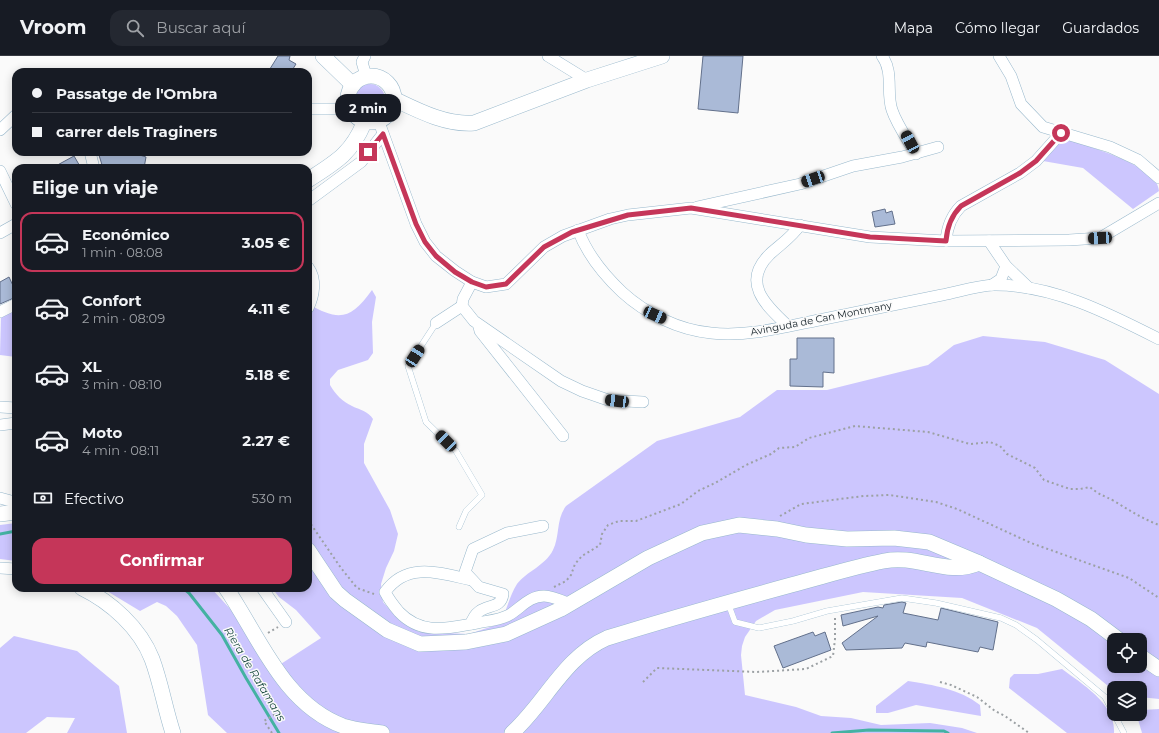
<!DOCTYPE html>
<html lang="es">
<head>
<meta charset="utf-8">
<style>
  :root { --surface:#171b24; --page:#242831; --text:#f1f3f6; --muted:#9ea1a6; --line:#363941; --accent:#c53659 }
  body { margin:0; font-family:Montserrat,sans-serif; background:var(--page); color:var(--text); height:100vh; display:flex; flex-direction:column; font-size:15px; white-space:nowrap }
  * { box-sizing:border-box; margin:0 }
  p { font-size:13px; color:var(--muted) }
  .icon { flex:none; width:22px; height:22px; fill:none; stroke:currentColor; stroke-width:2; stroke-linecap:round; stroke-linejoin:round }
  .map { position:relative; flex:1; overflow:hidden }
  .sheet { position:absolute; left:12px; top:108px; width:300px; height:428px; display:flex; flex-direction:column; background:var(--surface); border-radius:12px; box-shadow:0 2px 10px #0003 }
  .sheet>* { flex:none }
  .guide { position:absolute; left:12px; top:12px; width:300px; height:88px; border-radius:12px; box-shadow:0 2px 10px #0003; display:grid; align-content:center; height:88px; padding:0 20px; background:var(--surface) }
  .fabs { position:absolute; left:1107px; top:577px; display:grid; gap:8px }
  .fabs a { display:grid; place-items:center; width:40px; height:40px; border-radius:8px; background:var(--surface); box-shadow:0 2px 10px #0003; font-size:20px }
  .end { position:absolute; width:18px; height:18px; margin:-9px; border:5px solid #c53659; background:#fff; box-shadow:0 0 0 2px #fff }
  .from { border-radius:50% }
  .bubble { position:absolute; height:28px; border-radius:12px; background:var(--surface); box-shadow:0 2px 10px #0003; font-size:13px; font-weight:700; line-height:28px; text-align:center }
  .car { position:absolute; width:12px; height:24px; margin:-12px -6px; border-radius:5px; box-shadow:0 0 3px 1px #0007; background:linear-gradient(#222 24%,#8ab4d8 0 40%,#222 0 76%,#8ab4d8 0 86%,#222 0) }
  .guide b { display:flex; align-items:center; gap:14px; height:38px; font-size:15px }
  .guide b+b { border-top:1px solid var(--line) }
  .guide i { width:10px; height:10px; background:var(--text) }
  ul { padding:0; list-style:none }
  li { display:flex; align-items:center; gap:12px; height:60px; margin:0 8px 6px; padding:0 12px; border:2px solid transparent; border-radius:12px }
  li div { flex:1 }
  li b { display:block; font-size:15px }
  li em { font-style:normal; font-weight:700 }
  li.on { border-color:var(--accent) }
  li>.icon { width:36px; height:36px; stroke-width:1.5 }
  h2 { padding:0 20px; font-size:18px; line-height:48px }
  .pay { display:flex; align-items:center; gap:10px; height:44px; padding:0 20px; font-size:15px }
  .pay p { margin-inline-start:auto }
  .button { display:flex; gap:8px; margin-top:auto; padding:8px 20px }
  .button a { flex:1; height:46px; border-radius:12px; background:var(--accent); color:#fff; font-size:16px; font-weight:700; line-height:46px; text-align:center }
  header { display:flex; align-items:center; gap:24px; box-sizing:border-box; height:56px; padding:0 20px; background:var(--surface); border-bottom:1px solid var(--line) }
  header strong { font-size:19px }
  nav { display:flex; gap:22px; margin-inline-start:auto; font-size:14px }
  .search { width:280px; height:36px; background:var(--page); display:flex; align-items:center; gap:10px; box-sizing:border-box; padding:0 14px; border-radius:12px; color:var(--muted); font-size:15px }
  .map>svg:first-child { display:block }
  .green { fill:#ccc6fe; fill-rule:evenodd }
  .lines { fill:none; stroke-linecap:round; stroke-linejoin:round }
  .stream { stroke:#44b2a2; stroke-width:3 }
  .building { fill:#aabad7; stroke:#62708b }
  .lane-casing { stroke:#98b8cc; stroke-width:6 }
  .street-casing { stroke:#98b8cc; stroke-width:12 }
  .secondary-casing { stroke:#98b8cc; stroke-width:16 }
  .path { stroke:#9ca1a4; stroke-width:2; stroke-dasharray:2 3; stroke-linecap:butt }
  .lane { stroke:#fff; stroke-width:5.5 }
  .street { stroke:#fff; stroke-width:11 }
  .secondary { stroke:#fff; stroke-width:15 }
  .route { stroke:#c53659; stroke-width:5 }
  .labels { text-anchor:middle; stroke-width:3; stroke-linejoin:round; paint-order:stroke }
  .street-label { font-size:10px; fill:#0e1b22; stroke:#fafafa }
  .water-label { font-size:11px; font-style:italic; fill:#16463f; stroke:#fafafa }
</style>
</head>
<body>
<header>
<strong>Vroom</strong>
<div class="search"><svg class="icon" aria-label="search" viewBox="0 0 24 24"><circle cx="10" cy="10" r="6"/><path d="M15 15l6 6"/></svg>Buscar aquí</div>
<nav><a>Mapa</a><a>Cómo llegar</a><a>Guardados</a></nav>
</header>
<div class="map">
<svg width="1159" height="677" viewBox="0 0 1159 677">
  <rect width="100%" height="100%" fill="#fafafa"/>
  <g class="green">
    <circle cx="370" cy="43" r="15"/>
    <path d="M1063,82C1083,89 1159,109 1159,135L1133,153L1083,112L1043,105Z"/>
    <path d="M372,234L376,241L372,266L373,297L368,304L338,314L330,323V329C335,338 343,346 352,350C360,354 368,355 373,363L364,388V407L390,454L398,478L394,495L386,512L381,528L383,546L398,563L419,576L469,578L499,568C507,556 509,540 517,528C527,515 545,510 553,494C560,480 556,463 566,450L657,385L740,361L777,334H827L928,309L954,289L983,280L1045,286L1105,304L1159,338V643L1140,641V632H1114L1113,634L1037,572L962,542L863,536L775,554L756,565L745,581L742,590L741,599L745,639L796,651L821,660L851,662L881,669L930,667L962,672L977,677H227L208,659L197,589L177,560L166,550L157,546L140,555L102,532H211L233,556L270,615L321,582L296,554L279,541L272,532H308V248C340,266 351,263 372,234ZM1114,584H1140V610H1114Z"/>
    <polygon points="16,252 16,301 0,299 1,259"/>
    <polygon points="16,467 16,505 0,503 0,469"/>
    <polygon points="14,580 77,595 119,630 127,677 67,677 75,662 47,661 26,677 0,677 0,592"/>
    <path d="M1062,613C1082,628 1116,648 1114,677H1067L1009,632L1010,622L1014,618H1038Z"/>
    <path d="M908,625C933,629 960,633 980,649L981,660L916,649L888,657H876V650Z"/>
    <polygon points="1159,653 1159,677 1142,677 1137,660 1143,654"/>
  </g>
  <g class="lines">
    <g class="stream">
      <polyline points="0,478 16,475"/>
      <polyline points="183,532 189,537 222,579 246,622 279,677"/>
      <polyline points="832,677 869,674 944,675 948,677"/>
    </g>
  </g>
  <g class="building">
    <polygon points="278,0 290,0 289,4 296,8 291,16 268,16"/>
    <polygon points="703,0 743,0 738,57 698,53"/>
    <polygon points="98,96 130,96 146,101 144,112 103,112"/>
    <polygon points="74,100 81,112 52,112"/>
    <polygon points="885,153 886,157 892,155 895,168 875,171 872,156"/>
    <polygon points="9,221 16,236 16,241 0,248 0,226"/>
    <polygon points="797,282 834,282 834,317 823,316 823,331 790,330 790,303 797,303"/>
    <polygon points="902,546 906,547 903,557 938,564 941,552 998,566 993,594 980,591 978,596 927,586 926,591 905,587 902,592 846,594 842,587 878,560 843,570 841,559 878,551 883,552 884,549"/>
    <polygon points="813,576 815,580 825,576 831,594 783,612 774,590"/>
  </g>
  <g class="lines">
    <defs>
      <g id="lane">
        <polyline points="436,267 408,310 426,366 456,395 482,439 466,455 459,471"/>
        <polyline points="728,547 735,566 759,572 793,565 827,555 902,542 936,547 1001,562 1016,569 1037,584 1105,641 1124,677"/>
      </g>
      <g id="street">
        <polyline points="365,0 362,6 366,20"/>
        <polyline points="548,0 587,24"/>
        <path d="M882,0C894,16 886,37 892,54C897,69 908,84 916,98"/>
        <polyline points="999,0 1011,20 1021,48 1043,71 1110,91 1138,104 1159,122"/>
        <polyline points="308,53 338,53 348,49"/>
        <polyline points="379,66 416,168 425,186 436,200 455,215 472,226 486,231 506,228 544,191 563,180 610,163 628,159 691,152 870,181 946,185 1069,184 1100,182 1159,147"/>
        <polyline points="0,74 16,59"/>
        <polyline points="90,96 94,112"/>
        <polyline points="0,115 16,148"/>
        <polyline points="308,145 361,106 383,78"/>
        <polyline points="697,151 800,128 853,110 902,101 938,91"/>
        <path d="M578,174C587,198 604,219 622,236C646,258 679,274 711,277C747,281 785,271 819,264C860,256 901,247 942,239C958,236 976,230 993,229C1051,228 1108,257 1159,283"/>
        <polyline points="0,177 16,168"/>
        <path d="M946,185C947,171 951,160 961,150L1020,117L1036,105L1061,77"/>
        <polyline points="989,185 1006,210 1029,232"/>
        <path d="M308,211C317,223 314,240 308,252"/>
        <polyline points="472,226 463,243 462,250 474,265 561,325 582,335 608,344 643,346"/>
        <polyline points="992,229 1001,223 1006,210"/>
        <polyline points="0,256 16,248"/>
        <polyline points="436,267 462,250"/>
        <path d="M788,270C765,249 741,226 770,198C781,188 792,181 800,169"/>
        <polyline points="479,271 480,275 563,380"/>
        <polyline points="0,351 16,352"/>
        <polyline points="0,369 16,367"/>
        <polyline points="0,442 11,445 16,450"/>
        <polyline points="0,512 16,513"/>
        <path d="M471,524C440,517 407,505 385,536C389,544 394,550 399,556C422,580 448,572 477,567C487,565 500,564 509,559C521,552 529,540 544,540C552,540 563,545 570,548"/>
        <polyline points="262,532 286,566"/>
        <path d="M471,568C478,544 501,557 503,538L479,531L465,516L473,493L507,477L543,470"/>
      </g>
      <g id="secondary">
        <polyline points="323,0 353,29"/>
        <circle cx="371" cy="43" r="23"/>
        <path d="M394,43C419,55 446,69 474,67L587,24L662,0"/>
        <path d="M308,124C336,106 351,98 364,67"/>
        <polyline points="0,458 16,456"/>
        <polyline points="308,494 336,536 345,544 387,574 420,588 466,586 506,578 561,553 648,502 702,477 739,469 777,473 806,479 847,483 894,482 929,486 979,507 1056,543 1091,563 1119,584"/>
        <path d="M82,532C111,546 140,572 152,603C161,627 165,653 173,677"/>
        <path d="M226,532C259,580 283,648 343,670C355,674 369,675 382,677"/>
        <polyline points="1140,600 1159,613"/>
        <path d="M512,677C546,646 564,601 607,582C668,563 729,546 791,529C822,521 853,511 884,505C918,498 946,521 979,507"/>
      </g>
    </defs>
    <use href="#lane" class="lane-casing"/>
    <use href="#street" class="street-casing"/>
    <use href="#secondary" class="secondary-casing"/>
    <g class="path">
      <polyline points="780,460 801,448 864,440 889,439 936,446 957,453 1031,487 1129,522 1159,542"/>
      <polyline points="308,464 341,512 357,532 374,538"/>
      <path d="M554,531L566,525L571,519L575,508L582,500L600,489L602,478L608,469L619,465H636L681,448L698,435L715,427L746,409L771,398L779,392L795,391L809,382L855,370L928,376L970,388L990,386L1000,390L1007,398L1035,412L1044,424L1070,433H1080L1090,431C1100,440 1104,439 1114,445C1129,454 1143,463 1159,469"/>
      <polyline points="268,577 278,571"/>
      <polyline points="643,626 657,612 757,616 806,613 833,600 835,583 835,561"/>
      <polyline points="940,626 951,629 977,641 995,655 1005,660 1029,677"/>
      <polyline points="272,677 264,665 277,657"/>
    </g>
    <use href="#lane" class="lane"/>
    <use href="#street" class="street"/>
    <use href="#secondary" class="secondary"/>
  </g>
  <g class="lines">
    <path class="route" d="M368,96L383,78L416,168L425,186L436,200L455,216L472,226L486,231L506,228L544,191L572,176L628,159L691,152L870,181L946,185C947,171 951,160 961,150L1020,117L1036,105L1061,77"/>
  </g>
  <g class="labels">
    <g class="street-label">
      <text transform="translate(821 262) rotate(-11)" y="4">Avinguda de Can Montmany</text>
    </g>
    <g class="water-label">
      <text transform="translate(255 618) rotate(59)" y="4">Riera de Rafamans</text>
    </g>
  </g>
</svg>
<div class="fabs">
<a><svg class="icon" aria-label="locate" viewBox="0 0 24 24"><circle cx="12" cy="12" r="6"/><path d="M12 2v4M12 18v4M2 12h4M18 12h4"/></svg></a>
<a><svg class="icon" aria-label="layers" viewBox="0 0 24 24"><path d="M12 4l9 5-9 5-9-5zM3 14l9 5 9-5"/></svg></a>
</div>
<i class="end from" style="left:1061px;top:77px"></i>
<i class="end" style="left:368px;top:96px"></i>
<div class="bubble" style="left:335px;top:38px;width:66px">2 min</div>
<i class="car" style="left:910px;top:86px;rotate:332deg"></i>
<i class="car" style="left:813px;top:123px;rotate:251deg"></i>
<i class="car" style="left:1100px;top:182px;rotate:267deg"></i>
<i class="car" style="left:655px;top:259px;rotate:114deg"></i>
<i class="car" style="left:415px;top:300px;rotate:33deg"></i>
<i class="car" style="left:617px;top:345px;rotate:277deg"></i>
<i class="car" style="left:446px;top:385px;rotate:315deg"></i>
<div class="guide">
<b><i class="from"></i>Passatge de l'Ombra</b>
<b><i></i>carrer dels Traginers</b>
</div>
<section class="sheet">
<h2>Elige un viaje</h2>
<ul>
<li class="on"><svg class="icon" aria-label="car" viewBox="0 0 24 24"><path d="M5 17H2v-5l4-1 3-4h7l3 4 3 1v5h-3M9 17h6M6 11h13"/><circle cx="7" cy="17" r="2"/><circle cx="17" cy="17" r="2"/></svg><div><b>Económico</b><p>1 min · 08:08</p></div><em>3.05 €</em></li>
<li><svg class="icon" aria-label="car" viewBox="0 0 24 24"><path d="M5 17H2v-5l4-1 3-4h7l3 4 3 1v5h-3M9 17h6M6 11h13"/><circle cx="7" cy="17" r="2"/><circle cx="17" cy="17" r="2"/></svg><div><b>Confort</b><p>2 min · 08:09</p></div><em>4.11 €</em></li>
<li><svg class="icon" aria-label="car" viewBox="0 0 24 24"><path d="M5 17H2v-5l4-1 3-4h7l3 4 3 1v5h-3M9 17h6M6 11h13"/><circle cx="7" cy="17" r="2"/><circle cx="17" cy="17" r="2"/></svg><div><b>XL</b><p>3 min · 08:10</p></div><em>5.18 €</em></li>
<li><svg class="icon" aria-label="car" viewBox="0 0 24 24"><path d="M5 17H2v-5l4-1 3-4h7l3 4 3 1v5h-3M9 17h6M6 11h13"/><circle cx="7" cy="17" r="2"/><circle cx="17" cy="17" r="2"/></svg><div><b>Moto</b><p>4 min · 08:11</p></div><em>2.27 €</em></li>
</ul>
<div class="pay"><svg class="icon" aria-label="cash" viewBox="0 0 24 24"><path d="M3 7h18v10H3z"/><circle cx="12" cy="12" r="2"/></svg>Efectivo<p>530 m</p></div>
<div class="button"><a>Confirmar</a></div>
</section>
</div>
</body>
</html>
